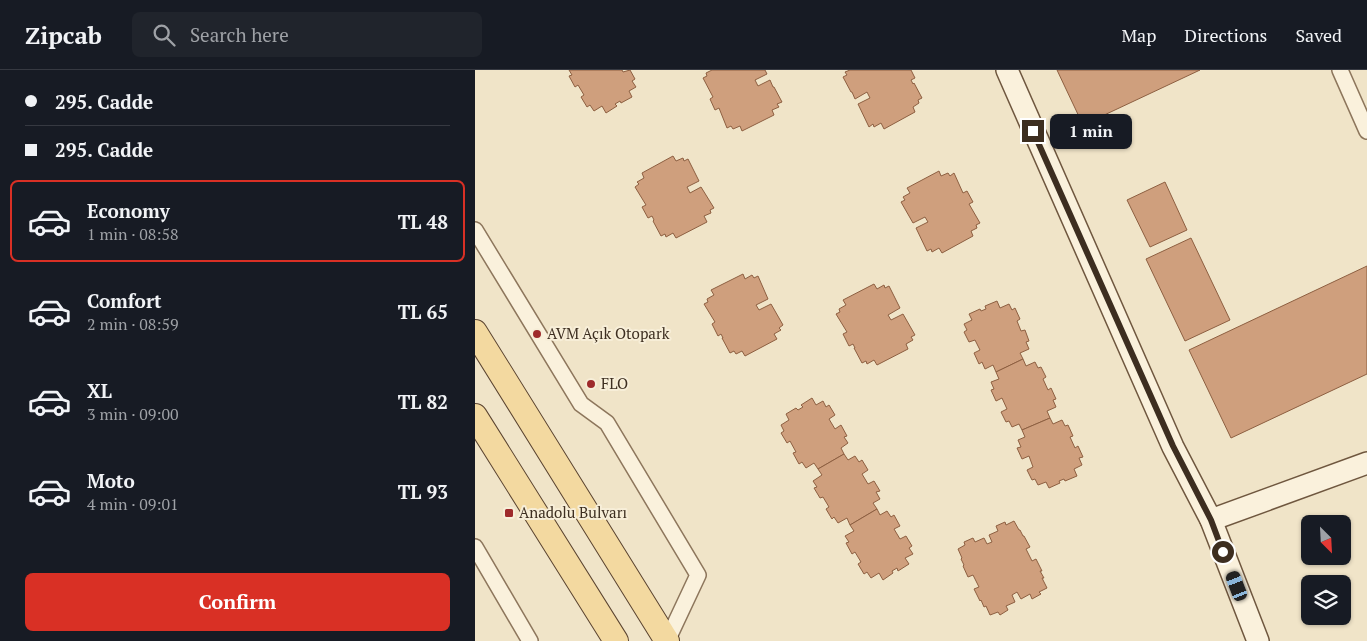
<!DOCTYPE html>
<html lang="en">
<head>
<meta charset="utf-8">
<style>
  :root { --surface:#171b24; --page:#20242c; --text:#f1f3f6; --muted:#9ea1a6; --line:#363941; --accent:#d93025 }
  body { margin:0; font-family:"PT Serif",serif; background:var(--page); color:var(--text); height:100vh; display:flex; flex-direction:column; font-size:19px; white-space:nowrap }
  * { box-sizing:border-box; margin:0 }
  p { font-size:16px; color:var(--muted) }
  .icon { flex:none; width:28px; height:28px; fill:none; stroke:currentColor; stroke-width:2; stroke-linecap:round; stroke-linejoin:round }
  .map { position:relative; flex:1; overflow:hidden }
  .drawer { display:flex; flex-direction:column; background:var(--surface); width:475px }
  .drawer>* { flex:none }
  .guide { display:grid; align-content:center; height:110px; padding:0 25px; background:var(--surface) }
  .needle { width:32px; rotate:156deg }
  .fabs { position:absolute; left:826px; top:445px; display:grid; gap:10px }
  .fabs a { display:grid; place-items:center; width:50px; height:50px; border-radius:8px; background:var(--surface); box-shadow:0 1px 4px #0004; font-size:25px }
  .end { position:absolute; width:22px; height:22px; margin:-11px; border:6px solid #3d2e20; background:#fff; box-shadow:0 0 0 2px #fff }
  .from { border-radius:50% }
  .bubble { position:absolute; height:35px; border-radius:8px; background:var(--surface); box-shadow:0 1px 4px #0004; font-size:16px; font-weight:600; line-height:35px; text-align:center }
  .car { position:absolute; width:15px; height:30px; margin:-15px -8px; border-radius:6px; box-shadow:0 0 4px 1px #0007; background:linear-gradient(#222 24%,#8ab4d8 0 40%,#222 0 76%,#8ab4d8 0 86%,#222 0) }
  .guide b { display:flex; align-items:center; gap:18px; height:48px; font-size:19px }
  .guide b+b { border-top:1px solid var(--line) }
  .guide i { width:12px; height:12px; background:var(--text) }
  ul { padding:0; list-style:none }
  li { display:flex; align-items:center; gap:15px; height:82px; margin:0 10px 8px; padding:0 15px; border:2px solid transparent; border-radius:8px }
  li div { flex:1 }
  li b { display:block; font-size:19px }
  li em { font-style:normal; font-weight:600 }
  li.selected { border-color:var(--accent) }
  li>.icon { width:45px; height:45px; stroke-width:1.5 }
  .cta { display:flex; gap:10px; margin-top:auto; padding:10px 25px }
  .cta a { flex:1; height:58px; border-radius:8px; background:var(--accent); color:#fff; font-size:20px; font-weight:600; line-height:58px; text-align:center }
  header { display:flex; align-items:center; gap:30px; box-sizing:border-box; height:70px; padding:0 25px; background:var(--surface); border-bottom:1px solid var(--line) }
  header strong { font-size:24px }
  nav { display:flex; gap:28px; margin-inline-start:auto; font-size:18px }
  .search { width:350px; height:45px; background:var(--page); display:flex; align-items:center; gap:12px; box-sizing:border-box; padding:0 18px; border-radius:8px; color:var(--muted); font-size:19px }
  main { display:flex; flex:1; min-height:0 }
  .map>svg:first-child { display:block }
  .building { fill:#cf9f7d; stroke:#8d5f41 }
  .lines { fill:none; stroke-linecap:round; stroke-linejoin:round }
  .street-casing { stroke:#8d765c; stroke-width:18 }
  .secondary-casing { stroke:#6f573f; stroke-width:24 }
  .primary-casing { stroke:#5b4430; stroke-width:26 }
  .street { stroke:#faf1dc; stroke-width:15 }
  .secondary { stroke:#faf1dc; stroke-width:21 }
  .primary { stroke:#f3d9a0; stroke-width:24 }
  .route { stroke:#3d2e20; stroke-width:6 }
  .poi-dot { fill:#9e2a2b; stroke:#f7eed8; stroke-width:2 }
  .labels { text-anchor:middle; stroke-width:4; stroke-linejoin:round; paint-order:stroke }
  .poi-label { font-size:15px; fill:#3d2e20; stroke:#f7eed8; text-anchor:start }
</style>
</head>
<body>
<header>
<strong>Zipcab</strong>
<div class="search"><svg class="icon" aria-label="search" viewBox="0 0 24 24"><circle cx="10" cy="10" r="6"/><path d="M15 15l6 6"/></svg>Search here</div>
<nav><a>Map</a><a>Directions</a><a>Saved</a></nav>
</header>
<main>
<section class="drawer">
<div class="guide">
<b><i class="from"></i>295. Cadde</b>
<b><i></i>295. Cadde</b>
</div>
<ul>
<li class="selected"><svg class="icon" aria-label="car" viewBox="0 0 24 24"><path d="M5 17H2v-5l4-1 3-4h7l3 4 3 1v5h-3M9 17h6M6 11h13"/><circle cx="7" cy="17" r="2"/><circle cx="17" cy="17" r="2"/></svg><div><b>Economy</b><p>1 min · 08:58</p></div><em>TL 48</em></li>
<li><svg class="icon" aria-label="car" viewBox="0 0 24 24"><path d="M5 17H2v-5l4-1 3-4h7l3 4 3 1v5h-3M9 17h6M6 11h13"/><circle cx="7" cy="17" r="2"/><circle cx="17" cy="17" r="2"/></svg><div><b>Comfort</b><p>2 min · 08:59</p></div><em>TL 65</em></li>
<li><svg class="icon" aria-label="car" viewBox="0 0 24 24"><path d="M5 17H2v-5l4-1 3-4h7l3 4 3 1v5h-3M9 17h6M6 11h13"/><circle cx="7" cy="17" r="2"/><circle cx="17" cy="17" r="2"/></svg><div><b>XL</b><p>3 min · 09:00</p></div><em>TL 82</em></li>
<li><svg class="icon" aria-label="car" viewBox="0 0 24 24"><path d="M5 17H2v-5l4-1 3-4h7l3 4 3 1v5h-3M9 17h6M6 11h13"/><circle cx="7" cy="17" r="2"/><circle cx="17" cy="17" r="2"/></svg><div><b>Moto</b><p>4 min · 09:01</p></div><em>TL 93</em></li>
</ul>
<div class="cta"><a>Confirm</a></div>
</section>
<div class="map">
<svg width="892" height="571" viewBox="0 0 892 571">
  <rect width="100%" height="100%" fill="#f0e4c8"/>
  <g class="building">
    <polygon points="94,0 147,0 148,2 155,0 160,9 157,11 161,17 154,21 157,27 146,33 145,31 140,34 142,36 131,43 127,36 119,41 115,35 112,37 106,27 109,25 103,15 100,17 94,6 97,5"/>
    <polygon points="237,0 290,0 292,4 280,10 283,16 295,10 298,17 299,17 307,32 302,34 304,37 297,40 299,45 267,61 265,56 258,59 256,56 252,58 244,38 240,40 235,29 238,27 228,8 232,6 231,3"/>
    <polygon points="375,0 436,0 440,8 436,10 438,14 439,13 447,28 443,30 444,33 438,37 440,42 409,59 406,53 399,57 398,54 394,57 383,34 395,28 392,22 380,29 377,22 376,22 368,7 372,5 370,2"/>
    <polygon points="582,0 725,0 608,55"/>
    <polygon points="198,86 201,91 208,88 209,91 213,89 224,111 212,117 215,123 226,117 239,138 235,140 236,143 229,146 232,152 201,168 198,163 191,167 190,164 186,166 178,151 179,150 177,146 173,148 167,137 171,135 160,117 164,114 162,112 169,108 167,103"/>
    <polygon points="464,101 466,106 473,103 475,106 479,103 488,123 492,121 498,132 494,134 505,153 501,155 502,158 496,161 498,166 467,183 464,178 457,182 456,179 452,181 441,158 453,152 450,147 438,153 426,132 430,130 428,127 435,123 432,118"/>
    <polygon points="690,112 712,160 675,177 652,130"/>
    <polygon points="716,168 755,250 710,271 671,189"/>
    <polygon points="892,196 892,304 756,368 714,280"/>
    <polygon points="268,204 270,209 277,205 279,208 283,206 293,229 281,235 284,240 296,234 308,255 304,258 306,260 299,264 302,269 270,286 267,281 261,284 259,281 255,283 247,268 248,268 246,264 243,266 237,254 240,252 229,234 233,232 232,229 239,225 236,220"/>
    <polygon points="399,214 402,219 409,215 410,218 414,216 425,238 413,245 416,250 428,244 440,265 436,267 438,270 431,274 433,279 402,295 399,290 392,294 391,291 387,293 379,278 380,278 378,274 374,276 368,264 372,262 361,244 365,242 364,239 371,235 368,230"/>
    <polygon points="522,231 525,238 534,234 537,240 540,238 545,249 542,251 546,261 550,260 554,271 551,272 554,279 545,283 548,289 521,302 518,295 510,299 507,292 504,294 499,283 505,280 500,270 494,272 489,262 492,260 489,254 497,250 494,244 505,239 506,241 511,239 510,236"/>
    <polygon points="548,289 551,296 560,292 563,298 566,297 571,307 568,309 573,320 576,318 581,329 578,330 581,337 572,341 575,348 547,360 544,354 537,357 534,351 531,352 526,342 532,339 527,328 521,331 516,320 519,319 516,312 524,309 521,302"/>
    <polygon points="337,328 341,335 348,331 351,337 354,335 360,345 354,349 360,359 366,355 372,366 369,367 373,373 366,378 369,384 343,399 339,393 331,398 327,392 324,394 318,383 321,382 315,371 312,373 306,363 309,361 306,355 314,350 311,344 321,338 323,340 328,337 326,335"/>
    <polygon points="575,348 578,354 587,350 590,356 593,355 598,366 595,367 600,378 603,376 608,387 604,388 607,395 599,399 602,406 590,411 589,409 584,411 585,413 574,418 571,412 563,415 560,409 557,410 552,400 558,397 554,386 547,389 542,378 546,377 543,370 550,367 547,360"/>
    <polygon points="369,384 373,390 380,386 384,392 387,390 393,400 387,404 393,414 399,411 405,421 401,422 405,429 398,433 402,439 375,455 372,448 363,453 359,447 357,449 351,439 354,437 348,427 345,428 339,418 342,417 338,411 347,405 343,399"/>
    <polygon points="402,439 405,445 412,441 416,447 419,445 425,456 419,459 425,469 431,466 437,476 434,478 438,484 430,488 434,494 423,501 422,498 417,501 418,503 408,510 404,503 396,508 392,502 389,504 383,494 386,492 380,482 377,484 371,473 374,472 370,466 379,461 375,455"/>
    <polygon points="539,451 544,460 545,460 548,466 549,466 555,477 551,479 557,491 561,489 567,501 565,501 569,508 567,508 572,518 564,522 566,524 557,529 555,524 546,529 542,522 537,525 540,532 531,536 533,540 525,545 523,542 515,545 511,536 509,537 506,530 505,531 499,519 504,517 498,505 493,507 488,496 489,495 486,489 487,488 483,479 490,475 489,472 498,468 500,472 509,468 512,474 517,472 514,465 523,461 521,456 530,452 531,455"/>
  </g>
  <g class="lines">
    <defs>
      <g id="street">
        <polyline points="865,0 892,61"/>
        <polyline points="0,160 106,334 132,353 223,505 192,571"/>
        <polyline points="0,477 55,571"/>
      </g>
      <g id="secondary">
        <polyline points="532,0 698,377 736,450 783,571"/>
        <polyline points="736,450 892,393"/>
      </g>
      <g id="primary">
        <polyline points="0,262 192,571"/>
        <polyline points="0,346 141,571"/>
      </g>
    </defs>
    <use href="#street" class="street-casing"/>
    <use href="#secondary" class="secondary-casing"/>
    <use href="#primary" class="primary-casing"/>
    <use href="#street" class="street"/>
    <use href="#secondary" class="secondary"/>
    <use href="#primary" class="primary"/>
  </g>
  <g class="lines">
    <polyline class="route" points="558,61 698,376 736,450 748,482"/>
  </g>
  <g class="poi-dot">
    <circle cx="62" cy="264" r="5"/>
    <circle cx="116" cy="314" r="5"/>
    <rect x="29" y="438" width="10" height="10" rx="2.5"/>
  </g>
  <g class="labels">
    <g class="poi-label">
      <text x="72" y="269">AVM Açık Otopark</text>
      <text x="126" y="319">FLO</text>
      <text x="44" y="448">Anadolu Bulvarı</text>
    </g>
  </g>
</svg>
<div class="fabs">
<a><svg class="needle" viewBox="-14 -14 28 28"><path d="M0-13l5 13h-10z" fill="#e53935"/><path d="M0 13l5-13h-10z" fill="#9ea1a6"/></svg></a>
<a><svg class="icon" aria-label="layers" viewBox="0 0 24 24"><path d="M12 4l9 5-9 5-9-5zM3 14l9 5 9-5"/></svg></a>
</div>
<i class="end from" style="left:748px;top:482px"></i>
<i class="end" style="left:558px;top:61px"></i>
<div class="bubble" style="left:575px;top:44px;width:82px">1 min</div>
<i class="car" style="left:762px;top:516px;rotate:339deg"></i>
</div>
</main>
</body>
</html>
